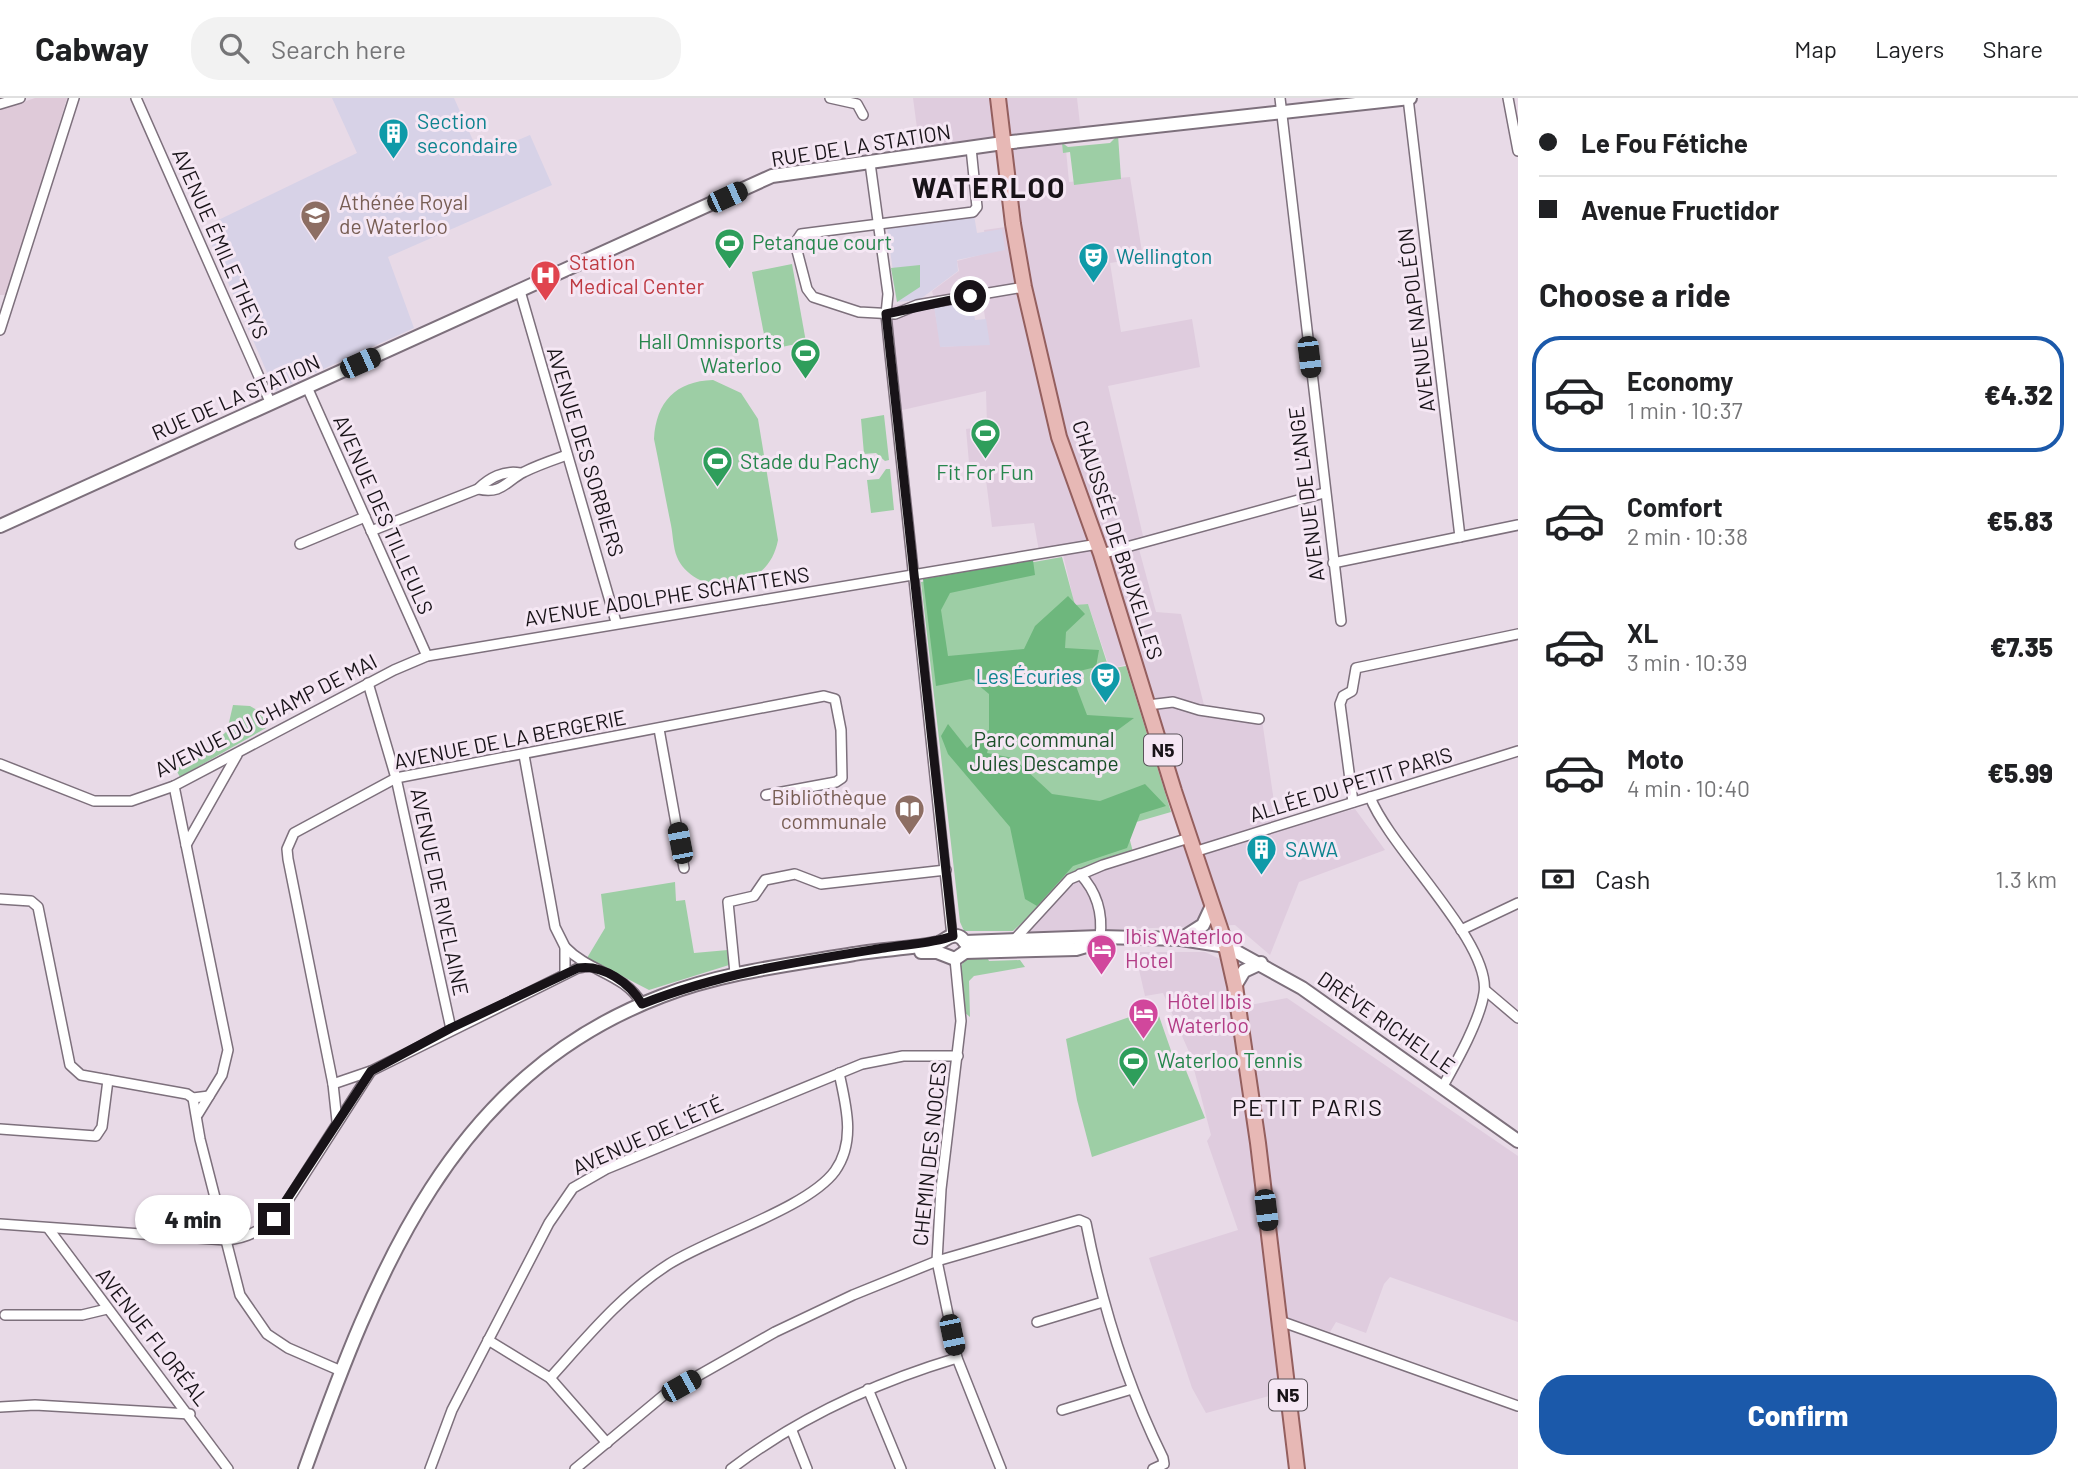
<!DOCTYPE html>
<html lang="en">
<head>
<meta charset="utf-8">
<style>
  :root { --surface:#fff; --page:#f2f2f2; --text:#202124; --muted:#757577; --line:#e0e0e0; --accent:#1b59aa }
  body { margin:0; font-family:Barlow,sans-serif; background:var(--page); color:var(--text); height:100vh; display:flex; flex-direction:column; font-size:26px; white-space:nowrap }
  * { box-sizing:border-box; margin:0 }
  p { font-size:23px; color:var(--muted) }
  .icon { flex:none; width:38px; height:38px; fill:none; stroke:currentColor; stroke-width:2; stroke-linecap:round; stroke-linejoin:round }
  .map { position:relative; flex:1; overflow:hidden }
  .side { display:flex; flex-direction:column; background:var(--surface); width:560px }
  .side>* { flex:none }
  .hud { display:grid; align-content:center; height:154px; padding:0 21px; background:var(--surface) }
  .end { position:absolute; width:32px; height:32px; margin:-16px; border:9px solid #181318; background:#fff; box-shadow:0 0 0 4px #fff }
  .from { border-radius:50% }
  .bubble { position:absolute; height:49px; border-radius:24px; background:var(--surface); box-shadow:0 2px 5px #0004; font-size:23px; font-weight:800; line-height:49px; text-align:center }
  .car { position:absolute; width:21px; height:42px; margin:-21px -10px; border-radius:9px; box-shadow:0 0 5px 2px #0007; background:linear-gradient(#222 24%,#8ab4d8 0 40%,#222 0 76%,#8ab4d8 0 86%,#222 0) }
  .hud b { display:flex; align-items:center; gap:24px; height:66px; font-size:26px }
  .hud b+b { border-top:2px solid var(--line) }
  .hud i { width:18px; height:18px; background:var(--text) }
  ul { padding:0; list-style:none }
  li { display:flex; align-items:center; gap:21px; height:116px; margin:0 14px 10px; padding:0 7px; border:4px solid transparent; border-radius:28px }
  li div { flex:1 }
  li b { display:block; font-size:26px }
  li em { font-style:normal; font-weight:800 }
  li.current { border-color:var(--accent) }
  li>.icon { width:63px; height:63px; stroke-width:1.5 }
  h2 { padding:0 21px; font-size:32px; line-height:84px }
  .pay { display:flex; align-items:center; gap:18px; height:77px; padding:0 21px; font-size:26px }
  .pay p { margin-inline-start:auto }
  .action { display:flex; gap:14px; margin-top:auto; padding:14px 21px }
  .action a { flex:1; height:80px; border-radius:28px; background:var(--accent); color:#fff; font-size:28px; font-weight:800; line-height:80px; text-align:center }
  header { display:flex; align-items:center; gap:42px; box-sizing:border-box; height:98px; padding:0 35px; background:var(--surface); border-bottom:2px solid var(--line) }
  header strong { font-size:33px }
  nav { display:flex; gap:38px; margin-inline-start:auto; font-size:24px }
  .search { width:490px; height:63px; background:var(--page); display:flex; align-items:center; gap:18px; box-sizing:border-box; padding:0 24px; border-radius:28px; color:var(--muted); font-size:26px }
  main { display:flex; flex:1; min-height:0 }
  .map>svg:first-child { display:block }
  .built { fill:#dfccde }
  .industrial { fill:#dfcad9 }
  .education { fill:#d7d2e7 }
  .green { fill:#9dcea5 }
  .forest { fill:#6eb77d }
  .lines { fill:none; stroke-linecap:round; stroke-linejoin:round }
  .street-casing { stroke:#7d707c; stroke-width:12 }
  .secondary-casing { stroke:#7d707c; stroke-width:16 }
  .primary-casing { stroke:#945f5e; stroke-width:18 }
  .street { stroke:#fff; stroke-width:9 }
  .secondary { stroke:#fff; stroke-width:12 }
  .primary { stroke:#e7b8b5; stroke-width:14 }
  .route { stroke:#181318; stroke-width:9 }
  .labels { text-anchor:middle; stroke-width:6; stroke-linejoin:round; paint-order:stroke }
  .shield { fill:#f5e7f4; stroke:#5a535a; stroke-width:2 }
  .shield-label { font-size:19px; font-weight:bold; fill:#181318 }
  .culture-label { font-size:21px; fill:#0d838f; stroke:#f5e7f4; text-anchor:start }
  .street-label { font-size:21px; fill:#181318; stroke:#f5e7f4 }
  .education-label { font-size:21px; fill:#785e54; stroke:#f5e7f4; text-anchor:start }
  .leisure-label { font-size:21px; fill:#27864d; stroke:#f5e7f4; text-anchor:start }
  .health-label { font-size:21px; fill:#be3a42; stroke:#f5e7f4; text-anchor:start }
  .park-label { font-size:21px; fill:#1a4f28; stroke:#f5e7f4 }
  .hotel-label { font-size:21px; fill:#b23c85; stroke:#f5e7f4; text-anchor:start }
  .quarter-label { font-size:24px; letter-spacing:2px; fill:#181318; stroke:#f5e7f4 }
  .district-label { font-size:28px; font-weight:bold; letter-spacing:2px; fill:#181318; stroke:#f5e7f4 }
</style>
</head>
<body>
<header>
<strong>Cabway</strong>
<div class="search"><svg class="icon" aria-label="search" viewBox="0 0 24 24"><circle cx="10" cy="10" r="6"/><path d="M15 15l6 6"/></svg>Search here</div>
<nav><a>Map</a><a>Layers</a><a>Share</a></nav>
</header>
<main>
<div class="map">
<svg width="1518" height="1371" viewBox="0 0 1518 1371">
  <rect width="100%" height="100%" fill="#e8dae7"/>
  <g class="built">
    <polygon points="913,0 1077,0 1081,35 920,53"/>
    <polygon points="1065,41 1069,84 1130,79 1143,160 1110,165 1121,234 1192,221 1200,269 1108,288 1143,438 1136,440 1156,514 1181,516 1205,611 1261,615 1278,731 1355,711 1385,752 1299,784 1270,857 1235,827 1014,835 1089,767 1193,737 1138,563 1110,571 1088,506 1075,508 1061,448 1039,453 1034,425 992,429 985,374 970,376 966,331 987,328 986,293 898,313 885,208 933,202 941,249 989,246 981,193 934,201 932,193 959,173 957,163 987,155 984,132 1020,127 1012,46"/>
    <polygon points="1135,854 1205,854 1222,862 1235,918 1250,907 1287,900 1518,1058 1518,1224 1390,1179 1384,1186 1366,1235 1336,1224 1330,1234 1286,1219 1295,1291 1206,1315 1192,1290 1149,1160 1238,1132 1207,1043 1211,1037 1190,956 1163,895 1145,898"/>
  </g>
  <polygon class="industrial" points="35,0 67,0 8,197 0,197 0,12"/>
  <g class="education">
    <polygon points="332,0 454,0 480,58 530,37 552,87 388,159 414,230 275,293 204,129 357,55"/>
    <polygon points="974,117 977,135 1002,131 1005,152 957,162 958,173 919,202 897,204 887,129"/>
    <polygon points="972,201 975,222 986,221 990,247 940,249 934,207"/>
  </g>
  <g class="green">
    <polygon points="1118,37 1121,81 1074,87 1070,54 1063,55 1062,45 1068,49 1110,45"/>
    <polygon points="792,166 806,244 767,252 752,174"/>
    <polygon points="920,167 920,189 897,204 891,170"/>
    <path d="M713,282L741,295L758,321L778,442C774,463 762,477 742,485C720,494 686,482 677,459C673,449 673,437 671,427C665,398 660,370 654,341C656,304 676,283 713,282Z"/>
    <polygon points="884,317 889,362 885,363 876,355 864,356 861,321"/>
    <polygon points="886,371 890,371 894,412 871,415 867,382 879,381"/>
    <polygon points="1062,459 1075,507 1088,506 1109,571 1126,568 1171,714 1126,727 1133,754 1072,778 1013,833 964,833 960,824 921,484"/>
    <polygon points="233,607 250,608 267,618 266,630 180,679 175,670 191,665 196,654 202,657 227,633"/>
    <polygon points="675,784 676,803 685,802 694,855 728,852 729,867 649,892 587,860 605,830 601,796"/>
    <polygon points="987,859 989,863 1020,862 1025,869 974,878 969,883 970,919 963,913 961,868 966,860"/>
    <polygon points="1144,914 1146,922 1159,918 1176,967 1183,965 1205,1020 1092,1059 1077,1002 1066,941"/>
  </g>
  <polygon class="forest" points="1033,462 1035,477 950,495 941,512 948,558 1024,551 1035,528 1068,498 1085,516 1066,534 1065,550 1099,552 1096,569 1071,575 1087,617 1134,620 1096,648 1036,639 990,644 987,655 1013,660 1052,696 1100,703 1145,686 1166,708 1140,716 1127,750 1073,768 1037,808 1025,801 1010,729 948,656 941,638 948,626 967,650 989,632 989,596 971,581 936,588 923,481"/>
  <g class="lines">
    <defs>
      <g id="street">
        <polyline points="136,0 271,306"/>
        <polyline points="830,0 857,6 863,17"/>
        <polyline points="1280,0 1341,523"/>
        <polyline points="1408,0 1460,439"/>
        <polyline points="1508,0 1518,53"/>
        <polyline points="0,6 20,0"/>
        <polyline points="971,50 977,109 973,114 801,136 795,145 807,191 813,199 859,214 895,216 917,207 1024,189"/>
        <polyline points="870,65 888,196 886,216 890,256 952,838"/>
        <polyline points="520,193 616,524"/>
        <polyline points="0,232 74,0"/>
        <polyline points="307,289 427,558"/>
        <path d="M478,391C502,397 507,382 524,374C538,367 553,362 567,357"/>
        <path d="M371,433L478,391C489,380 504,372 520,375"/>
        <polyline points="300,446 365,419"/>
        <polyline points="1101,456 1324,395"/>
        <polyline points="1333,465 1518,427"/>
        <polyline points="368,585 396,680 451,931"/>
        <polyline points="1148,607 1173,604 1199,612 1259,621"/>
        <polyline points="659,631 684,770"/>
        <polyline points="524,657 555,829 565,849 565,876"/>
        <polyline points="0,666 94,703 131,703 174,688 394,572 427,558 1098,446"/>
        <polyline points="174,688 228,952 222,977 198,1016"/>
        <path d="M1370,699C1390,751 1492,845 1484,895C1480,922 1457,963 1443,988"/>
        <polyline points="1353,704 1340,606 1343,598 1352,593 1356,570 1518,536"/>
        <polyline points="186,747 237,657"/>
        <polyline points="1194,754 1518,653"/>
        <path d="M1080,776C1096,793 1103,815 1100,839"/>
        <polyline points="0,801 31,803 38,809 70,967 81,977 187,996 193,1000 209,998"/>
        <polyline points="1461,832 1518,805"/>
        <polyline points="1014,842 1070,781 1103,767 1189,740"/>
        <path d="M565,849C590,875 624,875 642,906"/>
        <polyline points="955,861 961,923 941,1091 937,1163 957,1260 1001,1371"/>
        <polyline points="735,875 728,804 754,798 765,782 795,776 821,786 946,772"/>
        <polyline points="1485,892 1518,920"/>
        <polyline points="333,986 371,973 578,870 589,868"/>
        <polyline points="193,1000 200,1041 240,1197 267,1236 288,1250 341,1273"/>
        <polyline points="337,1023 333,986 288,761 287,751 294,735 396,680 824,598 835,601 841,632 842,680 836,684 766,697"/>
        <polyline points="0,1031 96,1038 102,1029 108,982"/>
        <path d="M0,1126L226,1142C251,1140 267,1129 283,1110L371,973"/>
        <polyline points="48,1130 228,1371"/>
        <polyline points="5,1217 82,1217 107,1211"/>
        <polyline points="1280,1223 1518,1308"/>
        <polyline points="1037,1224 1103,1204"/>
        <polyline points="488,1242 550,1280 607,1345"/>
        <path d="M550,1280C587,1239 622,1196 669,1166C712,1139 808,1110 835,1073C856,1044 846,1007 839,975"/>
        <polyline points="868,1291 901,1371"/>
        <polyline points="0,1309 35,1307 190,1316"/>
        <polyline points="1062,1312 1132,1291"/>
        <polyline points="792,1333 807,1371"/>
        <polyline points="430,1371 452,1312 549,1125 573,1090 606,1071 862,966 903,958 958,958"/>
        <path d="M575,1371L664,1297L775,1234L853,1197L937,1163L1079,1122L1086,1125C1102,1207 1126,1285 1163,1360L1164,1366L1153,1371"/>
        <path d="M731,1371C798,1320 877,1284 957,1260"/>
      </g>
      <g id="secondary">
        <polyline points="0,428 772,78 1003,45 1410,0"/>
        <polyline points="1181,841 1203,827 1211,810"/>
        <polyline points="965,844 1100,839 1181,841 1226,848 1302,890 1518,1043"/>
        <polyline points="921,854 937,854 955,861 965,854"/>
        <polyline points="965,854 1076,851 1100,844"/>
        <polyline points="1235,888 1244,873 1261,865"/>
        <path d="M305,1371C376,1174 451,978 662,898C724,874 789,867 854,856C880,851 912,851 938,845C945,843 949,836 957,838C962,839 962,841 965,844"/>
      </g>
      <polyline id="primary" points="998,0 1013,126 1024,189 1059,339 1101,456 1174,693 1226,848 1235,888 1258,1045 1297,1371"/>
    </defs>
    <use href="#street" class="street-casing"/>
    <use href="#secondary" class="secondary-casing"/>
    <use href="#primary" class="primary-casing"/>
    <use href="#street" class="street"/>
    <use href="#secondary" class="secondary"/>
    <use href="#primary" class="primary"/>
  </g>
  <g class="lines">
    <path class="route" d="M274,1121L371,973L451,930L578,870C603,866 630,885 642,906C720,875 802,863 884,850C908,846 930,846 953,838L886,216L970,198"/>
  </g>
  <defs>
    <symbol id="building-pin" viewBox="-11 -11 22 30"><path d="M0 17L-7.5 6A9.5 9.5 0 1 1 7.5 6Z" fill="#0f9aa8" stroke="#f5e7f4"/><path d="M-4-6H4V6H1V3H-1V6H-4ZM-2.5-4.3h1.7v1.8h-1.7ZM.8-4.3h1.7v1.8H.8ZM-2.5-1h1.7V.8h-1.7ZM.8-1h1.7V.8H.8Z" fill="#fff"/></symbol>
    <symbol id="school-pin" viewBox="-11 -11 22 30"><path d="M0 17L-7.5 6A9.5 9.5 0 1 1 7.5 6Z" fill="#8d6e63" stroke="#f5e7f4"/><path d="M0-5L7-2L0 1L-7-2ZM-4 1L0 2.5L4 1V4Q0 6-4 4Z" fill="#fff"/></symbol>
    <symbol id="stadium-pin" viewBox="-11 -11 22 30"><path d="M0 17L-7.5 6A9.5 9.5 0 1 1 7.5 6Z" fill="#2e9e5b" stroke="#f5e7f4"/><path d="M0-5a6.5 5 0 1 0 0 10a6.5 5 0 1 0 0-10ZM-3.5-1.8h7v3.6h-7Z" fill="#fff"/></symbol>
    <symbol id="theatre-pin" viewBox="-11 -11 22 30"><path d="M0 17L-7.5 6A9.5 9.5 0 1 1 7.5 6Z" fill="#0f9aa8" stroke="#f5e7f4"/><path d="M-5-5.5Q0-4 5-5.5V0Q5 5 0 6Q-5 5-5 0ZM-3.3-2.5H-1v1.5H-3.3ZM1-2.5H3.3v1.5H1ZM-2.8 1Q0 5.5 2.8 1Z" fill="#fff"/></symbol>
    <symbol id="hospital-pin" viewBox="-11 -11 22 30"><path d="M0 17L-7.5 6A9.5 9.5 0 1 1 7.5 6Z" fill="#e0444e" stroke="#f5e7f4"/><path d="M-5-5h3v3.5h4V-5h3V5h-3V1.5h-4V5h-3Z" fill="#fff"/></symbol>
    <symbol id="library-pin" viewBox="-11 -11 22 30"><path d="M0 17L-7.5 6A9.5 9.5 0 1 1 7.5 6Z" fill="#8d6e63" stroke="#f5e7f4"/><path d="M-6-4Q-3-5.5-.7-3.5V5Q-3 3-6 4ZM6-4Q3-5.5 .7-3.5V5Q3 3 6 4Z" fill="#fff"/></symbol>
    <symbol id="hotel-pin" viewBox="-11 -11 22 30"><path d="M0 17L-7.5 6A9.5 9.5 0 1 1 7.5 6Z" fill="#d1479c" stroke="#f5e7f4"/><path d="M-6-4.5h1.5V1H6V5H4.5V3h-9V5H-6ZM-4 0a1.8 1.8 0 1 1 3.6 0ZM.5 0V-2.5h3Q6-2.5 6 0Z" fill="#fff"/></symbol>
  </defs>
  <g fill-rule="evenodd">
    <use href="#building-pin" x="376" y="18" width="35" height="47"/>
    <use href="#school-pin" x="298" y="100" width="35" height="47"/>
    <use href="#stadium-pin" x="712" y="128" width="35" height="47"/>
    <use href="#theatre-pin" x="1076" y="142" width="35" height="47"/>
    <use href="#hospital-pin" x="528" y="160" width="35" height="47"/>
    <use href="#stadium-pin" x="788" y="238" width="35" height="47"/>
    <use href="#stadium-pin" x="968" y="318" width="35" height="47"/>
    <use href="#stadium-pin" x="700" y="346" width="35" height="47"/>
    <use href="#theatre-pin" x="1088" y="562" width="35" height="47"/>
    <use href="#library-pin" x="892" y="694" width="35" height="47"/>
    <use href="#building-pin" x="1244" y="734" width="35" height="47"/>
    <use href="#hotel-pin" x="1084" y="834" width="35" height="47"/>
    <use href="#hotel-pin" x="1126" y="898" width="35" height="47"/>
    <use href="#stadium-pin" x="1116" y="946" width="35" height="47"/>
  </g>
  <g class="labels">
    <g class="shield">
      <rect x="1144" y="636.5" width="38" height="31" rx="5"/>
      <rect x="1269" y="1281.5" width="38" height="31" rx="5"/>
    </g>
    <g class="shield-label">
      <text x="1163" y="659">N5</text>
      <text x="1288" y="1304">N5</text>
    </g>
    <g class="culture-label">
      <text x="417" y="31">Section<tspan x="417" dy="24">secondaire</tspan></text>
      <text x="1116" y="166">Wellington</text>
      <text x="1082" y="586" text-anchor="end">Les Écuries</text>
      <text x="1285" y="759">SAWA</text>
    </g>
    <g class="street-label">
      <text transform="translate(861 48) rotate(-9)" y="7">RUE DE LA STATION</text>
      <text transform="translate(220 146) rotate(66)" y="7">AVENUE ÉMILE THEYS</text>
      <text transform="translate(1417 222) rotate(-97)" y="7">AVENUE NAPOLÉON</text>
      <text transform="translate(236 300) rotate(-24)" y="7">RUE DE LA STATION</text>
      <text transform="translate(585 354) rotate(73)" y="7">AVENUE DES SORBIERS</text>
      <text transform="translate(1307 396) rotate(-97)" y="7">AVENUE DE L'ANGE</text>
      <text transform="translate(383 417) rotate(66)" y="7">AVENUE DES TILLEULS</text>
      <text transform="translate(1117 442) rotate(72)" y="7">CHAUSSÉE DE BRUXELLES</text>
      <text transform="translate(667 499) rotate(-9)" y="7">AVENUE ADOLPHE SCHATTENS</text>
      <text transform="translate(266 618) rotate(-27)" y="7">AVENUE DU CHAMP DE MAI</text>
      <text transform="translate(510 642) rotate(-11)" y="7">AVENUE DE LA BERGERIE</text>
      <text transform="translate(1351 687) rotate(-17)" y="7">ALLÉE DU PETIT PARIS</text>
      <text transform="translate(439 794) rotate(78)" y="7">AVENUE DE RIVELAINE</text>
      <text transform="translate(1386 925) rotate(35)" y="7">DRÈVE RICHELLE</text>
      <text transform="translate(648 1038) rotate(-24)" y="7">AVENUE DE L'ÉTÉ</text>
      <text transform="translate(930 1056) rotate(-84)" y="7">CHEMIN DES NOCES</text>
      <text transform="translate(152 1239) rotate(52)" y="7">AVENUE FLORÉAL</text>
    </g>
    <g class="education-label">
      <text x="339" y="112">Athénée Royal<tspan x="339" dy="24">de Waterloo</tspan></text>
      <text x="887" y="707" text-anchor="end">Bibliothèque<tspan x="887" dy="24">communale</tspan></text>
    </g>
    <g class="leisure-label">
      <text x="752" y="152">Petanque court</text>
      <text x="782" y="251" text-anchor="end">Hall Omnisports<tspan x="782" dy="24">Waterloo</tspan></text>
      <text x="740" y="371">Stade du Pachy</text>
      <text x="985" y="382" text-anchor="middle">Fit For Fun</text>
      <text x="1157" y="970">Waterloo Tennis</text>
    </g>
    <g class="health-label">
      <text x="569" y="172">Station<tspan x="569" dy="24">Medical Center</tspan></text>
    </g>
    <g class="park-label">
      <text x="1044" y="649">Parc communal<tspan x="1044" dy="24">Jules Descampe</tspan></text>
    </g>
    <g class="hotel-label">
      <text x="1125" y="846">Ibis Waterloo<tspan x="1125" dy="24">Hotel</tspan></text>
      <text x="1167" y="911">Hôtel Ibis<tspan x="1167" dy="24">Waterloo</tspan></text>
    </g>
    <g class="quarter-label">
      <text x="1308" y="1018">PETIT PARIS</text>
    </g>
    <g class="district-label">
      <text x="989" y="100">WATERLOO</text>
    </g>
  </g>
</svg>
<i class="end from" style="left:970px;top:198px"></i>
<i class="end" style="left:274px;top:1121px"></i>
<div class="bubble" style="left:135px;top:1097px;width:116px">4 min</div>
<i class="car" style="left:727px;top:99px;rotate:65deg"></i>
<i class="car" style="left:1309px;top:259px;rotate:173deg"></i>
<i class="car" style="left:360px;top:265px;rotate:66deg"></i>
<i class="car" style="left:680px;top:745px;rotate:349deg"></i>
<i class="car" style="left:1266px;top:1112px;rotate:173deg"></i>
<i class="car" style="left:952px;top:1237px;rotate:168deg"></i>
<i class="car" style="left:681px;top:1288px;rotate:61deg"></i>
</div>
<section class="side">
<div class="hud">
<b><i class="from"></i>Le Fou Fétiche</b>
<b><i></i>Avenue Fructidor</b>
</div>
<h2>Choose a ride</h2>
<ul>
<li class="current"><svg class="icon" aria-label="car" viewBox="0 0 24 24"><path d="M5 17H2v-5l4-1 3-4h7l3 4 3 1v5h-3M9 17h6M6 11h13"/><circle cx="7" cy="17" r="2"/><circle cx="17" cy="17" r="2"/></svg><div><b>Economy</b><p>1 min · 10:37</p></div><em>€4.32</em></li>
<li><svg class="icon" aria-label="car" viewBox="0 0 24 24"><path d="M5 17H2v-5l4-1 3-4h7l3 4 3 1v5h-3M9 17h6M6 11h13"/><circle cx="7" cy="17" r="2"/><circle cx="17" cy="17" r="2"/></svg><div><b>Comfort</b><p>2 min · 10:38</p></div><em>€5.83</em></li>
<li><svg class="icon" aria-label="car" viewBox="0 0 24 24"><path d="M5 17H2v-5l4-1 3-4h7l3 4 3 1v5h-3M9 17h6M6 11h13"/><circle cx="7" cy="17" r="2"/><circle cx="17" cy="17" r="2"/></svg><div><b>XL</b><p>3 min · 10:39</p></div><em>€7.35</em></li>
<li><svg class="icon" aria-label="car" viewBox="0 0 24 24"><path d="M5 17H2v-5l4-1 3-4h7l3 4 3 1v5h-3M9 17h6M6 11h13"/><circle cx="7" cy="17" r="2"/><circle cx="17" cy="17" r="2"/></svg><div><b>Moto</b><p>4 min · 10:40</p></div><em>€5.99</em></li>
</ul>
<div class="pay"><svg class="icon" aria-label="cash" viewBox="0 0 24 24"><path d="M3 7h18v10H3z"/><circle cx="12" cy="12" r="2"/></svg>Cash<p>1.3 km</p></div>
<div class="action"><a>Confirm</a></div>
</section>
</main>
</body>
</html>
